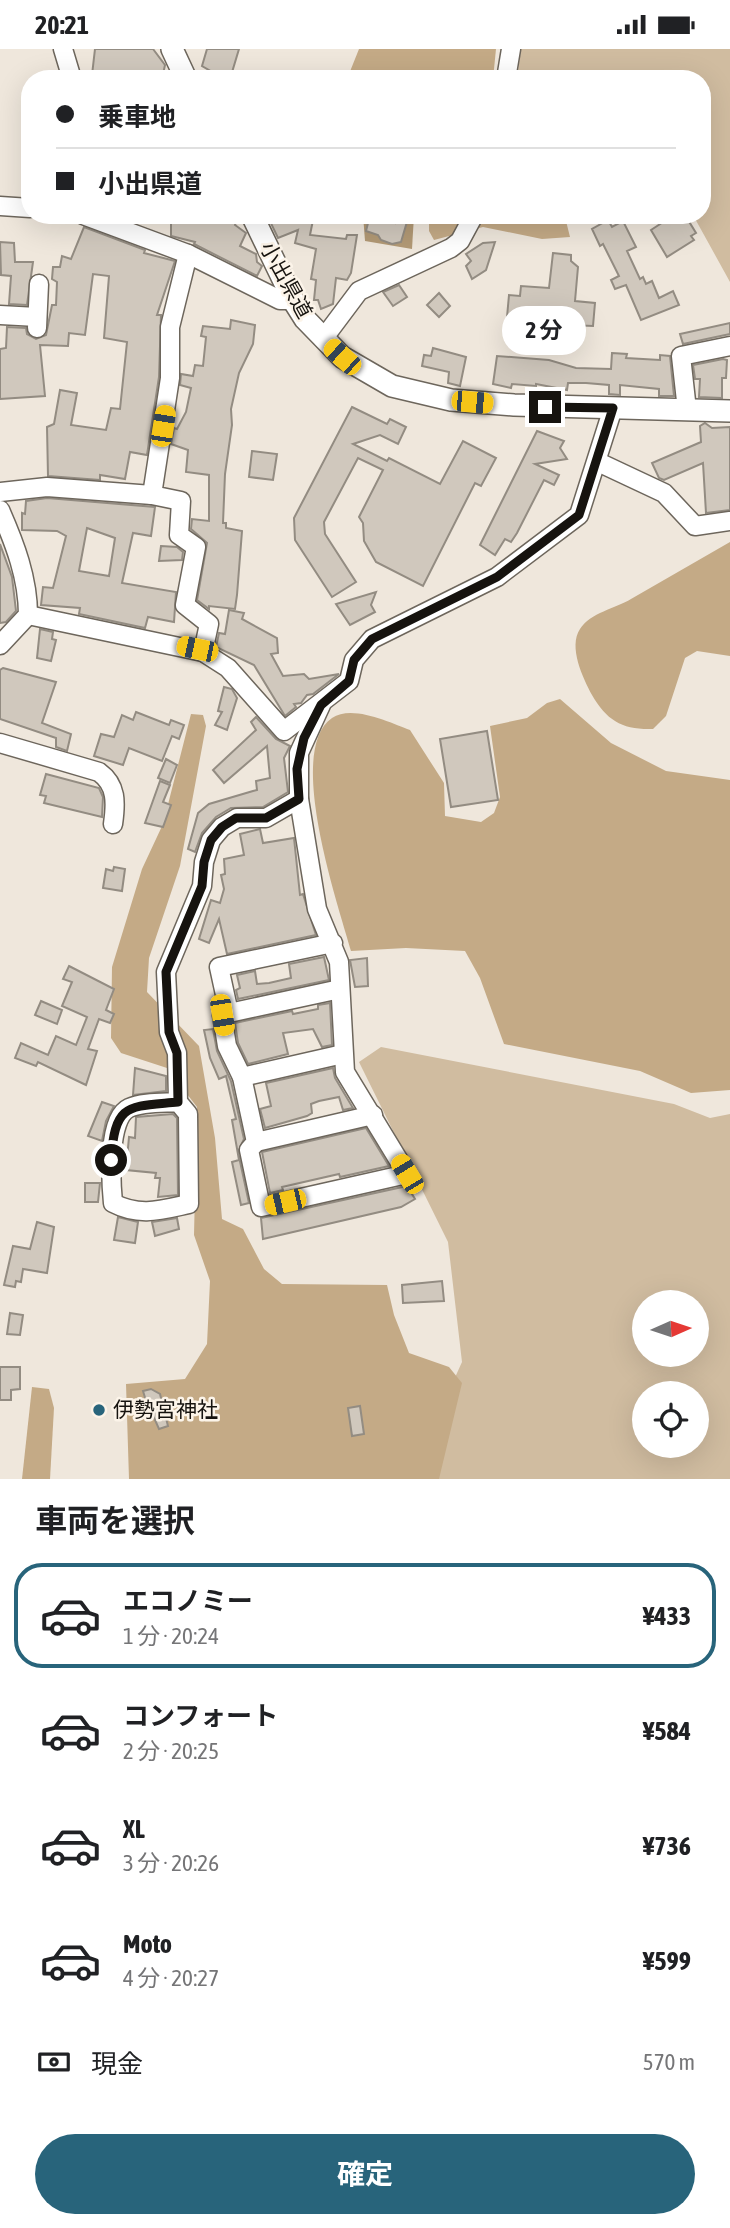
<!DOCTYPE html>
<html lang="ja">
<head>
<meta charset="utf-8">
<style>
  :root { --surface:#fff; --page:#f6f6f6; --text:#202124; --muted:#757577; --line:#e0e0e0; --accent:#28647b }
  body { margin:0; font-family:"Asap Condensed","Noto Sans JP",sans-serif; background:var(--page); color:var(--text); height:100vh; display:flex; flex-direction:column; font-size:26px; white-space:nowrap }
  * { box-sizing:border-box; margin:0 }
  p { font-size:23px; color:var(--muted) }
  .icon { flex:none; width:38px; height:38px; fill:none; stroke:currentColor; stroke-width:2; stroke-linecap:round; stroke-linejoin:round }
  .map { position:relative; height:1430px; overflow:hidden }
  .side { display:flex; flex-direction:column; background:var(--surface); flex:1 }
  .side>* { flex:none }
  .top-card { position:absolute; left:21px; top:21px; width:690px; height:154px; border-radius:28px; box-shadow:0 7px 28px #0002; display:grid; align-content:center; height:154px; padding:0 35px; background:var(--surface) }
  .needle { width:46px; rotate:87deg }
  .fabs { position:absolute; left:632px; top:1241px; display:grid; gap:14px }
  .fabs a { display:grid; place-items:center; width:77px; height:77px; border-radius:50%; background:var(--surface); box-shadow:0 7px 28px #0002; font-size:35px }
  .end { position:absolute; width:32px; height:32px; margin:-16px; border:9px solid #16130f; background:#fff; box-shadow:0 0 0 4px #fff }
  .from { border-radius:50% }
  .bubble { position:absolute; height:49px; border-radius:24px; background:var(--surface); box-shadow:0 7px 28px #0002; font-size:23px; font-weight:700; line-height:49px; text-align:center }
  .car { position:absolute; width:21px; height:42px; margin:-21px -10px; border-radius:9px; box-shadow:0 0 5px 2px #0007; background:linear-gradient(#f5c518 24%,#345 0 40%,#f5c518 0 76%,#345 0 86%,#f5c518 0) }
  .top-card b { display:flex; align-items:center; gap:24px; height:66px; font-size:26px }
  .top-card b+b { border-top:2px solid var(--line) }
  .top-card i { width:18px; height:18px; background:var(--text) }
  ul { padding:0; list-style:none }
  li { display:flex; align-items:center; gap:21px; height:105px; margin:0 14px 10px; padding:0 21px; border:4px solid transparent; border-radius:28px }
  li div { flex:1 }
  li b { display:block; font-size:26px }
  li em { font-style:normal; font-weight:700 }
  li.active { border-color:var(--accent) }
  li>.icon { width:63px; height:63px; stroke-width:1.5 }
  h2 { padding:0 35px; font-size:32px; line-height:84px }
  .pay { display:flex; align-items:center; gap:18px; height:77px; padding:0 35px; font-size:26px }
  .pay p { margin-inline-start:auto }
  .primary-button { display:flex; gap:14px; margin-top:auto; padding:14px 35px }
  .primary-button a { flex:1; height:80px; border-radius:42px; background:var(--accent); color:#fff; font-size:28px; font-weight:700; line-height:80px; text-align:center }
  .status { display:flex; justify-content:space-between; align-items:center; height:49px; padding:0 35px; background:var(--surface); direction:ltr }
  .status svg { height:19px; fill:currentColor }
  .map>svg:first-child { display:block }
  .green { fill:#d0bca0; fill-rule:evenodd }
  .forest { fill:#c4aa86 }
  .water { fill:#b29975 }
  .building { fill:#d0c8bd; stroke:#938c82; stroke-width:2; fill-rule:evenodd }
  .lines { fill:none; stroke-linecap:round; stroke-linejoin:round }
  .minor-casing { stroke:#6d665c; stroke-width:21 }
  .major-casing { stroke:#6d665c; stroke-width:24 }
  .minor { stroke:#fff; stroke-width:18 }
  .major { stroke:#fff; stroke-width:21 }
  .route { stroke:#16130f; stroke-width:9 }
  .poi-dot { fill:#28647b; stroke:#fcf4e9; stroke-width:2.5 }
  .labels { text-anchor:middle; stroke-width:5; stroke-linejoin:round; paint-order:stroke }
  .street-label { font-size:21px; fill:#16130f; stroke:#fcf4e9 }
  .poi-label { font-size:21px; fill:#16130f; stroke:#fcf4e9; text-anchor:start }
</style>
</head>
<body>
<div class="status"><b>20:21</b><svg viewBox="0 0 49 12"><path d="M0 12V9h3v3zM5 12V6h3v6zM10 12V3h3v9zM15 12V0h3v12zM26 1h20v11H26zM47 4h2v5h-2z"/></svg></div>
<div class="map">
<svg width="730" height="1430" viewBox="0 0 730 1430">
  <rect width="100%" height="100%" fill="#efe7dc"/>
  <g class="green">
    <polygon points="521,0 730,0 730,233 693,166 702,166 702,30 517,30"/>
    <path d="M381,998L674,1055L710,1069L730,1065V1430H409L462,1313L448,1193L359,1013ZM644,1253H696V1306H644ZM644,1344H696V1396H644Z"/>
  </g>
  <g class="forest">
    <polygon points="359,0 496,0 493,30 347,30"/>
    <polygon points="429,166 558,166 565,168 570,188 542,190 483,178 434,191 429,182"/>
    <path d="M730,493V607L697,602L685,609L666,667L653,680C623,681 607,672 592,646C583,629 568,598 580,580C590,564 616,559 631,550C664,531 697,512 730,493Z"/>
    <path d="M560,650L611,694L666,722L730,731V1041L691,1044L640,1022L504,995L480,929L465,902L406,899L351,902C338,855 285,701 332,669C352,655 391,674 410,681L444,734L445,767L481,773L494,764L500,748L490,677L527,669L547,654Z"/>
    <polygon points="191,665 203,666 206,677 180,817 149,909 147,943 199,997 215,1089 222,1170 243,1180 264,1220 282,1235 387,1236 394,1266 409,1304 449,1318 462,1334 439,1430 129,1430 126,1335 185,1330 207,1295 210,1232 194,1186 197,1058 167,1019 121,1004 111,989 112,918 142,820 163,775"/>
    <polygon points="32,1338 49,1340 54,1359 50,1430 22,1430"/>
  </g>
  <polygon class="water" points="363,166 414,166 412,200 365,192"/>
  <g class="building">
    <polygon points="95,0 153,0 165,16 162,30 110,30 92,26"/>
    <polygon points="207,0 239,0 230,30 213,30 214,24 202,17"/>
    <polygon points="171,166 229,166 237,171 235,176 246,184 240,197 256,205 257,213 262,217 257,227 194,195 195,193 171,187"/>
    <polygon points="267,166 300,173 301,166 314,166 310,186 346,190 347,186 357,186 351,224 347,231 336,229 333,255 321,260 318,251 314,251 316,231 311,230 316,200 295,194 298,181 278,189"/>
    <polygon points="370,166 395,174 397,166 409,166 401,193 392,195 381,191 378,186 366,182"/>
    <polygon points="674,166 685,166 696,184 691,187 694,191 667,208 651,181"/>
    <polygon points="608,171 612,178 623,172 636,198 627,202 640,230 643,228 646,235 652,232 659,249 673,242 679,256 641,271 626,236 615,240 611,231 619,227 603,195 600,197 592,180"/>
    <polygon points="84,178 145,201 144,204 175,212 157,266 161,266 159,328 147,406 130,403 125,430 100,426 100,431 48,427 47,378 54,375 60,341 77,344 71,376 106,381 111,359 120,360 127,293 104,289 109,227 93,225 85,286 69,284 68,297 40,296 45,347 0,350 0,300 6,299 7,278 26,279 27,285 36,290 46,286 52,256 56,256 57,233 52,230 53,218 60,218 62,207 71,210"/>
    <polygon points="0,193 14,194 15,213 33,213 27,256 9,255 11,227 1,226"/>
    <polygon points="495,193 486,221 472,230 466,217 471,212 466,205 483,194"/>
    <polygon points="553,204 571,206 571,212 578,218 575,252 595,254 593,277 546,275 546,272 507,268 509,246 520,247 521,237 549,239"/>
    <polygon points="399,236 407,248 393,257 383,243"/>
    <polygon points="439,244 450,257 439,268 427,256"/>
    <polygon points="231,271 255,276 253,295 239,324 231,360 232,376 225,425 223,474 226,474 226,479 242,482 237,546 235,560 209,557 209,560 197,551 207,494 191,480 192,470 209,472 209,426 186,423 188,401 171,395 174,379 177,380 186,363 191,339 180,336 181,325 193,327 195,316 203,317 206,288 201,287 203,277 230,280"/>
    <polygon points="730,274 730,285 683,295 680,285"/>
    <polygon points="433,299 466,308 460,337 448,334 449,323 422,317 424,306 431,307"/>
    <polygon points="612,304 627,305 626,309 660,311 660,306 670,307 674,347 659,347 659,340 620,336 620,346 609,345 609,336 586,334 568,334 567,341 536,335 536,337 512,335 511,339 493,335 497,307 549,311 576,319 611,320"/>
    <polygon points="723,310 727,311 726,329 722,329 722,349 699,348 700,330 695,330 693,316"/>
    <polygon points="352,358 387,375 390,370 406,378 398,395 380,386 353,395 387,412 389,409 440,435 463,392 496,409 481,437 475,434 423,537 376,513 364,492 363,474 359,468 383,421 358,409 324,473 325,485 356,533 332,548 295,491 294,469"/>
    <polygon points="705,374 712,379 730,378 730,461 706,464 703,414 664,431 659,429 652,414 701,393 700,377"/>
    <polygon points="537,382 564,392 560,399 567,410 535,415 559,426 554,436 544,431 517,484 511,493 505,490 495,506 480,496"/>
    <polygon points="252,402 277,405 273,431 249,428"/>
    <path d="M47,449L155,458L151,487L133,484L122,534L176,543L174,573L148,568L145,579L79,565L80,559L41,556L43,538L53,539L66,487L57,482L22,481V464L25,465L26,452ZM87,479L115,489L109,527L79,522Z"/>
    <polygon points="0,495 12,528 16,562 6,573 0,574"/>
    <polygon points="161,497 177,498 183,503 182,511 159,512"/>
    <polygon points="376,543 371,556 375,563 350,576 336,555"/>
    <polygon points="229,561 244,564 242,570 277,589 278,604 271,605 283,627 304,625 309,630 339,625 313,645 307,646 301,654 294,655 296,658 285,667 254,616 216,598 219,584 225,585"/>
    <polygon points="40,580 53,583 52,590 56,591 51,612 37,609"/>
    <polygon points="3,619 56,633 42,674 71,685 67,702 56,698 56,689 0,670 0,621"/>
    <polygon points="224,638 232,640 237,649 227,681 215,676 222,663 218,662"/>
    <polygon points="136,663 169,676 171,671 184,676 179,690 172,687 162,712 129,699 123,716 94,707 101,685 114,688 122,666 133,671"/>
    <polygon points="256,668 276,690 290,697 284,709 288,743 263,758 231,759 216,768 202,784 195,803 188,800 198,764 209,755 253,742 257,741 256,732 270,729 267,697 224,734 213,721 256,681 251,673"/>
    <polygon points="487,682 498,751 451,758 440,690"/>
    <polygon points="166,710 177,716 170,734 158,729"/>
    <polygon points="46,725 99,739 103,748 102,768 44,754 46,747 40,746"/>
    <polygon points="160,732 170,736 163,753 171,756 163,778 145,774"/>
    <polygon points="260,780 263,794 294,789 300,846 303,845 316,886 227,905 219,870 209,894 199,890 211,851 220,854 224,840 221,826 225,825 224,810 244,806 240,785"/>
    <polygon points="114,818 125,820 122,842 103,839 106,820 113,822"/>
    <polygon points="324,908 329,931 238,950 236,941 240,939 237,926 255,922 257,935 269,934 291,929 289,915"/>
    <polygon points="367,909 368,937 355,938 350,911"/>
    <polygon points="69,917 114,940 106,961 114,965 110,974 99,970 88,1000 97,1002 86,1036 38,1013 36,1017 15,1009 21,994 48,1006 56,987 76,996 87,968 62,957 72,933 63,930"/>
    <polygon points="41,952 62,961 57,975 35,966"/>
    <polygon points="330,954 332,996 322,998 313,980 283,984 288,1005 248,1015 238,994 235,974 292,962 293,965 318,960 318,956"/>
    <polygon points="213,980 217,1002 231,1032 244,1090 238,1103 249,1154 241,1156 232,1113 239,1111 232,1071 236,1070 226,1027 219,1030 210,1009 204,981"/>
    <polygon points="135,1019 166,1027 166,1042 133,1046"/>
    <polygon points="333,1019 335,1029 353,1059 343,1061 339,1048 319,1052 311,1055 312,1064 307,1067 265,1079 260,1060 271,1057 266,1034"/>
    <polygon points="102,1053 114,1057 106,1072 102,1092 88,1087"/>
    <polygon points="173,1065 177,1069 178,1146 158,1148 160,1129 155,1129 156,1124 126,1121 129,1088 135,1089 136,1068"/>
    <polygon points="366,1079 389,1117 340,1128 339,1125 282,1138 283,1141 270,1144 262,1103"/>
    <polygon points="85,1134 100,1134 98,1153 85,1153"/>
    <polygon points="407,1137 415,1150 401,1158 263,1190 261,1169"/>
    <polygon points="118,1168 138,1173 135,1194 114,1191"/>
    <polygon points="177,1169 179,1180 155,1187 152,1173"/>
    <polygon points="37,1173 54,1178 47,1224 23,1220 21,1233 16,1232 15,1238 4,1236 13,1197 30,1200"/>
    <polygon points="442,1232 444,1252 403,1254 402,1236"/>
    <polygon points="10,1264 23,1266 20,1286 7,1285"/>
    <polygon points="0,1318 20,1318 20,1340 11,1341 11,1351 0,1351"/>
    <polygon points="151,1340 160,1345 168,1377 159,1380 152,1364 150,1365 143,1342"/>
    <polygon points="360,1357 364,1385 352,1387 348,1359"/>
  </g>
  <g class="lines">
    <defs>
      <g id="minor">
        <polyline points="63,0 72,30"/>
        <polyline points="506,30 511,0"/>
        <polyline points="0,157 30,159"/>
        <polyline points="83,166 188,205 280,251 293,251"/>
        <polyline points="188,205 170,278 170,329 152,446 181,452 179,486 196,498 185,556 209,575 203,603"/>
        <polyline points="0,266 37,268"/>
        <polyline points="37,279 39,235"/>
        <polyline points="323,290 359,242 451,199 460,192 474,166"/>
        <polyline points="687,361 681,307 730,297"/>
        <polyline points="598,413 664,444 695,477 730,472"/>
        <polyline points="0,443 47,438 152,446"/>
        <path d="M0,461C15,495 28,529 28,566L0,596"/>
        <polyline points="28,566 203,603 228,619 284,682 349,632 354,611 372,590 497,528 579,466 613,359"/>
        <polyline points="321,656 299,704 299,750 317,860 339,913 345,1023 407,1125 261,1158 249,1101 256,1093 242,1028 227,997 222,966 229,964 219,918 333,894"/>
        <path d="M0,694L99,723C117,736 116,754 113,775"/>
        <polyline points="229,964 340,940"/>
        <polyline points="242,1028 343,1005"/>
        <path d="M178,1053L188,1065L189,1155C161,1161 140,1168 113,1154C111,1134 107,1069 129,1059C142,1053 164,1054 178,1053L177,1004L169,983L166,923L202,837L204,813L211,791L222,778L237,769H266L299,750"/>
        <polyline points="256,1093 373,1066"/>
      </g>
      <g id="major">
        <polyline points="172,0 186,30"/>
        <polyline points="252,166 293,251 305,270 342,308 392,337 451,351 514,356 730,362"/>
      </g>
    </defs>
    <use href="#minor" class="minor-casing"/>
    <use href="#major" class="major-casing"/>
    <use href="#minor" class="minor"/>
    <use href="#major" class="major"/>
  </g>
  <g class="lines">
    <path class="route" d="M111,1111C115,1053 128,1058 178,1053L177,1004L169,983L166,923L202,837L204,813L211,791L222,778L236,769H266L299,750L297,720L304,689L321,656L349,632L354,611L372,590L497,528L579,466L613,359L545,358"/>
  </g>
  <circle class="poi-dot" cx="99" cy="1361" r="7"/>
  <g class="labels">
    <g class="street-label">
      <text transform="translate(286 231) rotate(61)" y="7">小出県道</text>
    </g>
    <g class="poi-label">
      <text x="113" y="1368">伊勢宮神社</text>
    </g>
  </g>
</svg>
<div class="fabs">
<a><svg class="needle" viewBox="-14 -14 28 28"><path d="M0-13l5 13h-10z" fill="#e53935"/><path d="M0 13l5-13h-10z" fill="#757577"/></svg></a>
<a><svg class="icon" aria-label="locate" viewBox="0 0 24 24"><circle cx="12" cy="12" r="6"/><path d="M12 2v4M12 18v4M2 12h4M18 12h4"/></svg></a>
</div>
<i class="end from" style="left:111px;top:1111px"></i>
<i class="end" style="left:545px;top:358px"></i>
<div class="bubble" style="left:502px;top:257px;width:84px">2 分</div>
<i class="car" style="left:342px;top:308px;rotate:312deg"></i>
<i class="car" style="left:472px;top:353px;rotate:95deg"></i>
<i class="car" style="left:163px;top:377px;rotate:9deg"></i>
<i class="car" style="left:197px;top:600px;rotate:282deg"></i>
<i class="car" style="left:222px;top:966px;rotate:171deg"></i>
<i class="car" style="left:407px;top:1125px;rotate:329deg"></i>
<i class="car" style="left:285px;top:1153px;rotate:257deg"></i>
<div class="top-card">
<b><i class="from"></i>乗車地</b>
<b><i></i>小出県道</b>
</div>
</div>
<section class="side">
<h2>車両を選択</h2>
<ul>
<li class="active"><svg class="icon" aria-label="car" viewBox="0 0 24 24"><path d="M5 17H2v-5l4-1 3-4h7l3 4 3 1v5h-3M9 17h6M6 11h13"/><circle cx="7" cy="17" r="2"/><circle cx="17" cy="17" r="2"/></svg><div><b>エコノミー</b><p>1 分 · 20:24</p></div><em>¥433</em></li>
<li><svg class="icon" aria-label="car" viewBox="0 0 24 24"><path d="M5 17H2v-5l4-1 3-4h7l3 4 3 1v5h-3M9 17h6M6 11h13"/><circle cx="7" cy="17" r="2"/><circle cx="17" cy="17" r="2"/></svg><div><b>コンフォート</b><p>2 分 · 20:25</p></div><em>¥584</em></li>
<li><svg class="icon" aria-label="car" viewBox="0 0 24 24"><path d="M5 17H2v-5l4-1 3-4h7l3 4 3 1v5h-3M9 17h6M6 11h13"/><circle cx="7" cy="17" r="2"/><circle cx="17" cy="17" r="2"/></svg><div><b>XL</b><p>3 分 · 20:26</p></div><em>¥736</em></li>
<li><svg class="icon" aria-label="car" viewBox="0 0 24 24"><path d="M5 17H2v-5l4-1 3-4h7l3 4 3 1v5h-3M9 17h6M6 11h13"/><circle cx="7" cy="17" r="2"/><circle cx="17" cy="17" r="2"/></svg><div><b>Moto</b><p>4 分 · 20:27</p></div><em>¥599</em></li>
</ul>
<div class="pay"><svg class="icon" aria-label="cash" viewBox="0 0 24 24"><path d="M3 7h18v10H3z"/><circle cx="12" cy="12" r="2"/></svg>現金<p>570 m</p></div>
<div class="primary-button"><a>確定</a></div>
</section>
</body>
</html>
